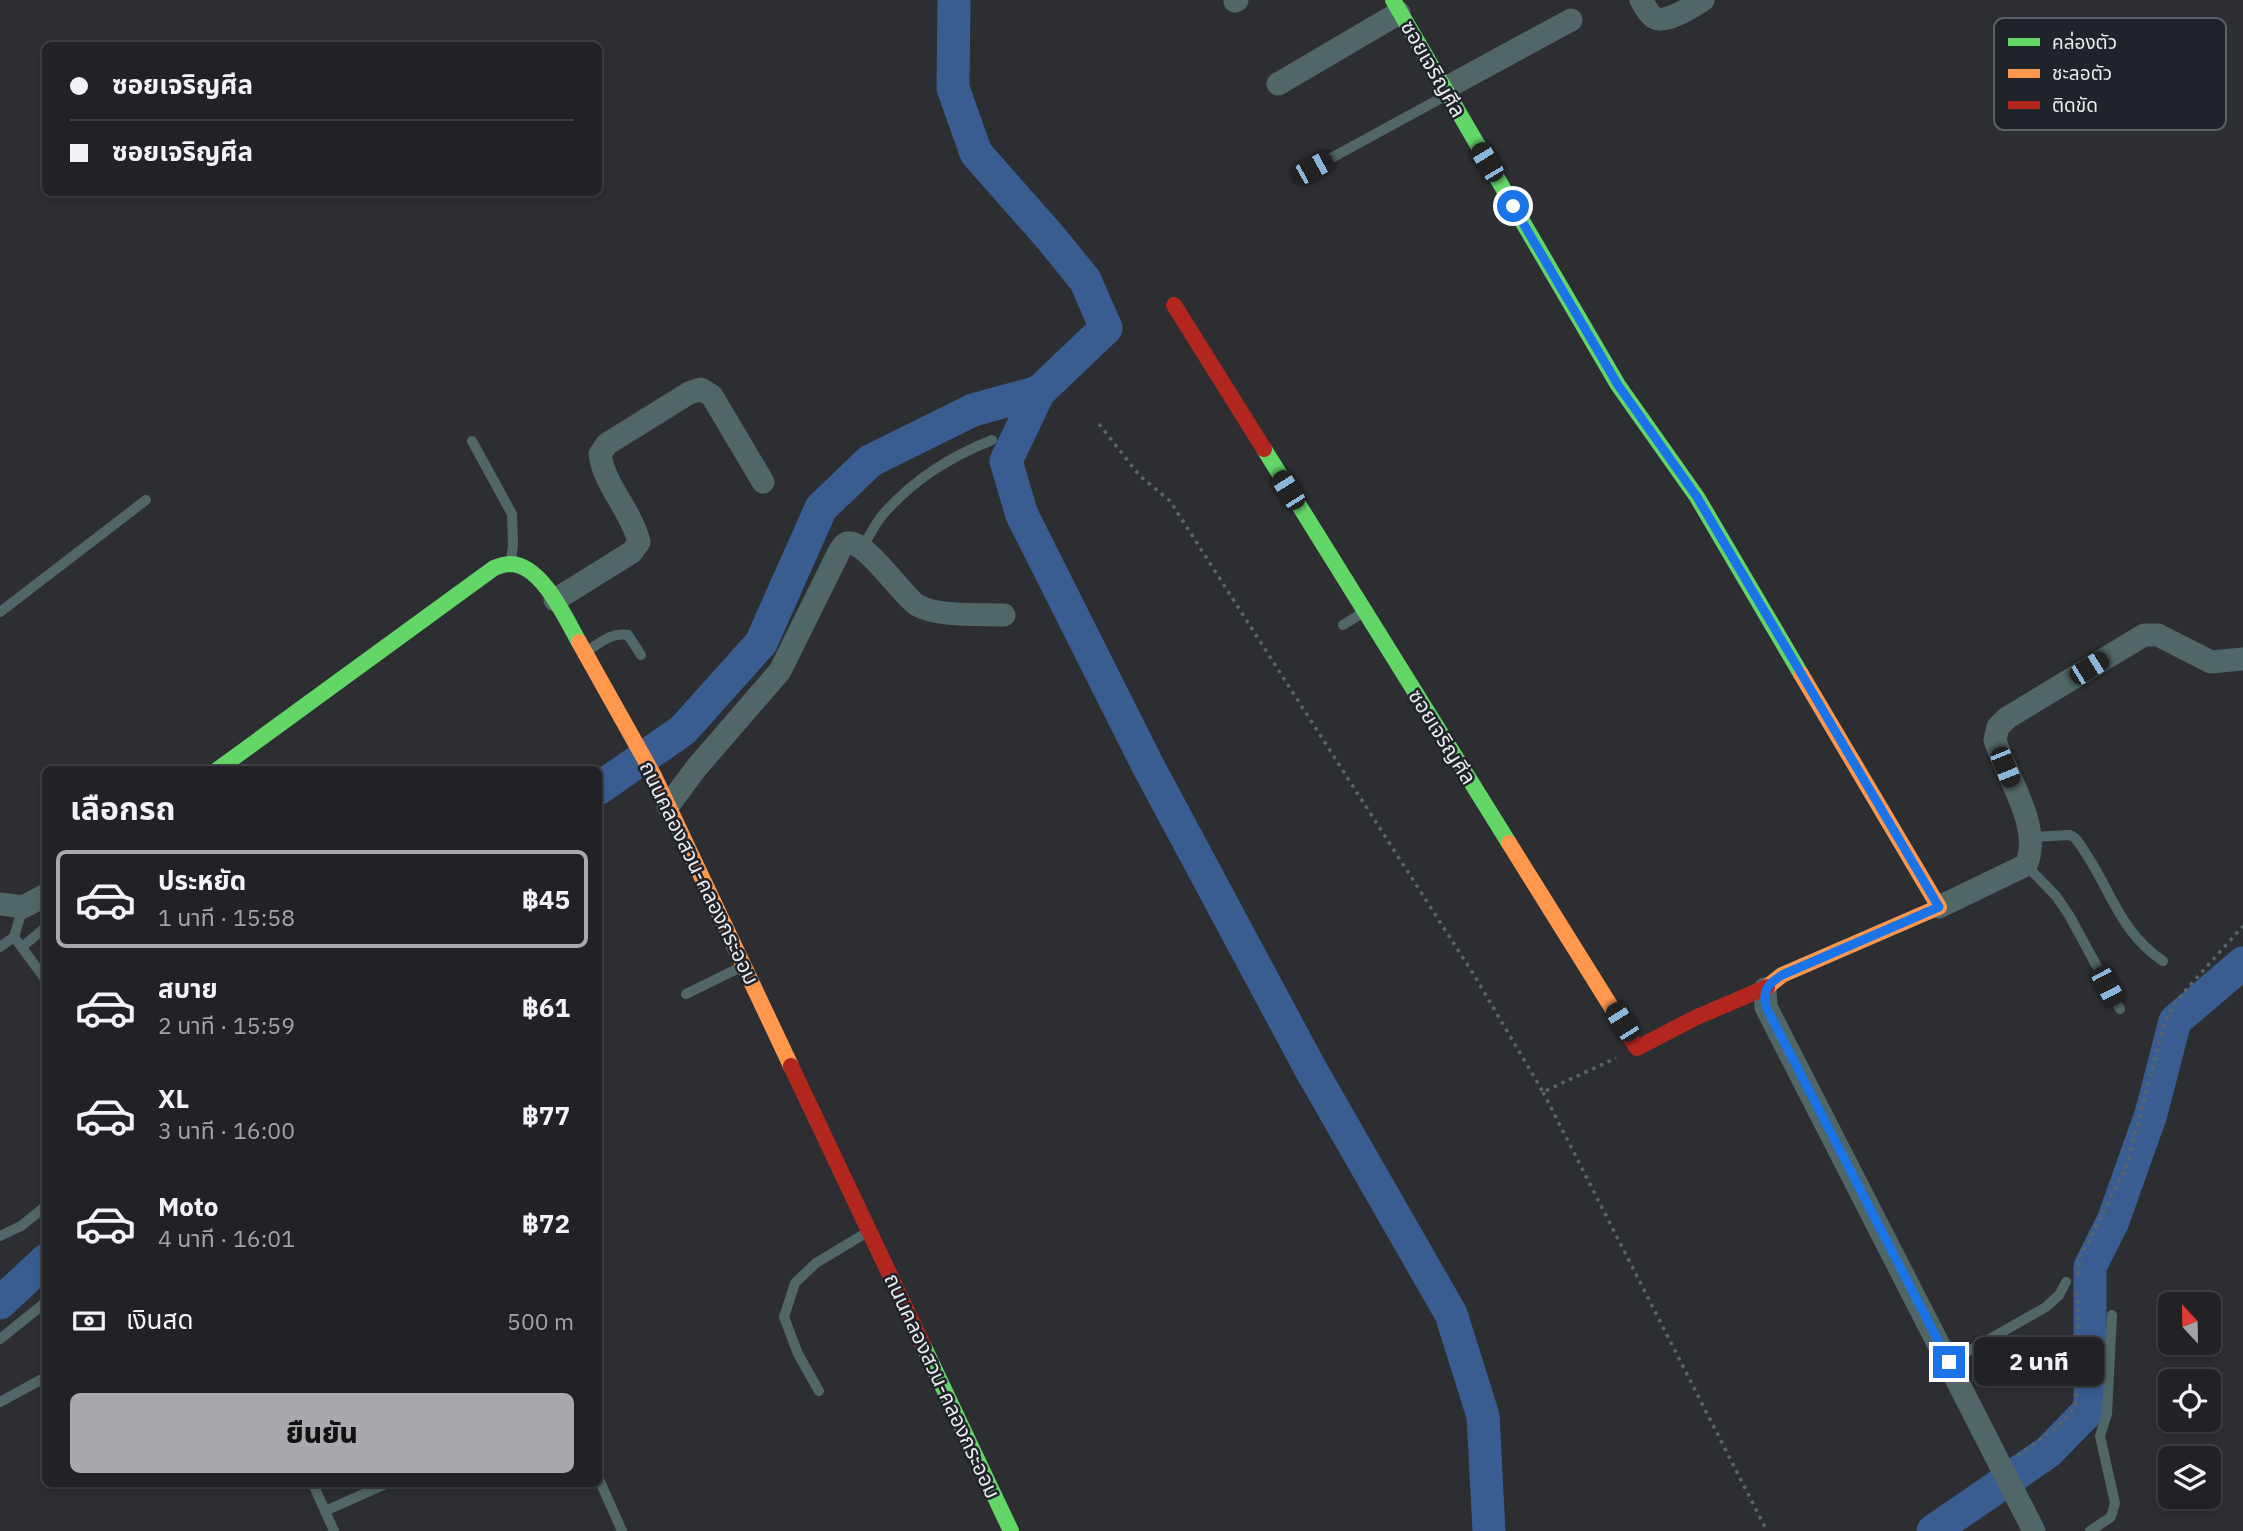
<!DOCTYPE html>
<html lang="th">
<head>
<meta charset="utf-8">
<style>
  :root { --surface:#212225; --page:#2d2f32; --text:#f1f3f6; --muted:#a2a4a7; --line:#3e3f42; --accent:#a7a9ac }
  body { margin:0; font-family:"IBM Plex Sans","Noto Sans Thai",sans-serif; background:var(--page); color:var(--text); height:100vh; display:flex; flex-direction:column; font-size:26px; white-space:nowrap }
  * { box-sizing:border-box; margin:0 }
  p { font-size:23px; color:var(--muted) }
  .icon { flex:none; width:38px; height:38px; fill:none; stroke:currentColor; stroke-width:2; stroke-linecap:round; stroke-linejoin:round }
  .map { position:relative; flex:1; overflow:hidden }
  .sheet { position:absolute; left:42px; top:766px; width:560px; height:721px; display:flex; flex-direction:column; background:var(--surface); border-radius:10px; box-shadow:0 4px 10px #0003,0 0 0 2px var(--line) }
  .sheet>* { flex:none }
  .top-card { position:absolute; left:42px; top:42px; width:560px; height:154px; border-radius:10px; box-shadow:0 4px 10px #0003,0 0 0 2px var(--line); display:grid; align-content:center; height:154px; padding:0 28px; background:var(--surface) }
  .needle { width:46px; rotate:338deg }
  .controls { position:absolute; left:2158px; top:1292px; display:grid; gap:14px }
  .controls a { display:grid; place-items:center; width:63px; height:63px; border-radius:10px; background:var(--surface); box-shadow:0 4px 10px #0003,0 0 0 2px var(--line); font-size:35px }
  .end { position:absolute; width:32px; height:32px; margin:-16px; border:9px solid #1a73e8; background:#fff; box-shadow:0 0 0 4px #fff }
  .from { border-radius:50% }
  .bubble { position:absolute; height:49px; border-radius:10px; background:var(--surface); box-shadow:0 4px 10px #0003,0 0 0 2px var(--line); font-size:23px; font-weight:800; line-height:49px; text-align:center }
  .car { position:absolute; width:21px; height:42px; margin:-21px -10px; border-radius:9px; box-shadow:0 0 5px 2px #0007; background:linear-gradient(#222 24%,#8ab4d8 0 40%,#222 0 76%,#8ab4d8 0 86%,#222 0) }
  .top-card b { display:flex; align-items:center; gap:24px; height:66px; font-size:26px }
  .top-card b+b { border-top:2px solid var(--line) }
  .top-card i { width:18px; height:18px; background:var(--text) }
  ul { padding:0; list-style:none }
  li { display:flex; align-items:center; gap:21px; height:98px; margin:0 14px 10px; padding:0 14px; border:4px solid transparent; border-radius:10px }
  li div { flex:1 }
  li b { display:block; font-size:26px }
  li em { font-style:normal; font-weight:800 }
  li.on { border-color:var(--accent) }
  li>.icon { width:63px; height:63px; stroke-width:1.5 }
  h2 { padding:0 28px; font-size:32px; line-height:84px }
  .pay { display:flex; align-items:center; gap:18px; height:77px; padding:0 28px; font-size:26px }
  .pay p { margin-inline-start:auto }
  .cta { display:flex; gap:14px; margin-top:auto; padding:14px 28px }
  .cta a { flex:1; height:80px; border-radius:10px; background:var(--accent); color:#111; font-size:28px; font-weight:800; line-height:80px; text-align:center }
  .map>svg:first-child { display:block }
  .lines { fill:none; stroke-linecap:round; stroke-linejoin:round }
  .river { stroke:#395d91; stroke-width:33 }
  .path { stroke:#586567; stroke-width:3.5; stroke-dasharray:3.5 5; stroke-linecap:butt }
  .lane { stroke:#516667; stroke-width:10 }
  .street { stroke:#516667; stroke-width:23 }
  .fast { stroke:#63d668; stroke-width:16 }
  .slow { stroke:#ff974d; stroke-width:16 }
  .jam { stroke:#b3261e; stroke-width:16 }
  .route { stroke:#1a73e8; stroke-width:9 }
  .labels { text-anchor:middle; stroke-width:5; stroke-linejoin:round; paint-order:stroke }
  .street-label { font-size:21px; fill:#e9ebef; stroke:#202329 }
  .key { fill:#202329; stroke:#5c5f64; stroke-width:2 }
  .key-label { font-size:19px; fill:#e9ebef }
</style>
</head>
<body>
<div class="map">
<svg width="2243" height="1531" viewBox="0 0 2243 1531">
  <rect width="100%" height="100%" fill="#2c2e31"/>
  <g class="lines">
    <g class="river">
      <polyline points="954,0 953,88 976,153 1050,237 1085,280 1106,328 1039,392 1006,461 1022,515 1147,764 1310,1068 1451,1314 1483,1416 1489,1531"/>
      <polyline points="598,789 683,730 761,643 821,508 870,461 973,410 1039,392"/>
      <polyline points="0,1303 46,1260"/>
      <polyline points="1933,1531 2048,1452 2090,1409 2090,1267 2113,1221 2151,1114 2175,1021 2243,963"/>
    </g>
    <g class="path">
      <polyline points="1099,424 1139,475 1170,501 1474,975 1543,1092 1616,1058"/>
      <polyline points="1543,1092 1767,1531"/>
      <polyline points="2078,1275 2080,1257 2126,1168 2164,1024 2172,1008 2185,991 2243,926"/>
      <path d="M2018,1455C2035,1443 2063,1426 2073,1409C2083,1391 2078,1316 2078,1293"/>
    </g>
    <g class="lane">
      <polyline points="1313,168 1445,96"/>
      <polyline points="472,441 512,514 513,545 511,561"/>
      <path d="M862,548C869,536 876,522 885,512C916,478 950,457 992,440"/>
      <polyline points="0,612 146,500"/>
      <polyline points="1343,625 1362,613"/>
      <path d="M587,651C600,643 612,632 628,635L641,655"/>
      <path d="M2031,837L2070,835L2075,838C2108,879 2116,930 2163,961"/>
      <polyline points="2026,865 2056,896 2069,915 2120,1009"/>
      <polyline points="14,937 46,980"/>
      <polyline points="0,947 14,937 23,907"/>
      <polyline points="22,947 46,927"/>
      <polyline points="686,994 741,967"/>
      <polyline points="0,1236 21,1226 46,1206"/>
      <polyline points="0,1339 46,1302"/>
      <polyline points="1949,1362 2046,1307 2059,1295 2066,1282"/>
      <polyline points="819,1391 798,1354 784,1317 795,1283 816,1263 866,1233"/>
      <polyline points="0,1402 46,1377"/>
      <polyline points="598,1477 622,1531"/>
      <polyline points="313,1484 334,1531"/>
      <polyline points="325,1511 386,1484"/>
      <polyline points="2090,1531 2111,1517 2115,1503 2100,1436 2107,1414 2112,1315"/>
    </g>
    <g class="street">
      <path d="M1641,0C1645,6 1649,15 1655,18C1666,24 1693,6 1703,0"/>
      <polyline points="1235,1 1237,0"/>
      <polyline points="1278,84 1399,13"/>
      <polyline points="1444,89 1571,20"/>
      <path d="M555,600L632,552L639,542C631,510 604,485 600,454L607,444L689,393L701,389L712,396L763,482"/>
      <path d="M668,806L697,767L780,671L834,562C837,557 840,547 845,544C861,533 904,598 917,605C937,617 980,614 1004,615"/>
      <polyline points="0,904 23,907 46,895"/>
      <path d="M1939,907L2026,865C2043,828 2006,776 1995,740L1998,727L2007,718L2144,635H2158L2211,662L2243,659"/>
      <polyline points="1765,989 1766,1007 2034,1531"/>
    </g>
    <g class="fast">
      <polyline points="1393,0 1618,385 1697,497 1801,674"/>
      <polyline points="1264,449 1509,843"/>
      <path d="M217,770L494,568C499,566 505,564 511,564C542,565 566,619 579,642"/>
      <polyline points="924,1347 1011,1531"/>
    </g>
    <g class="slow">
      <polyline points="579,642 654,776 791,1066"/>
      <polyline points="1509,843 1625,1029"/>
      <polyline points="1767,987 1782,975 1939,907 1801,674"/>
    </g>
    <g class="jam">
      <polyline points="1174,305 1264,449"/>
      <polyline points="1625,1029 1637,1048 1697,1017 1767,987"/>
      <polyline points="791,1066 924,1347"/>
    </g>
  </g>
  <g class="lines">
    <path class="route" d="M1513,206L1618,385L1697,497L1939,907L1782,975C1768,984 1762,990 1766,1007L1949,1362"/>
  </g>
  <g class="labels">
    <g class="street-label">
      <text transform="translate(1433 69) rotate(60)" y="7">ซอยเจริญศีล</text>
      <text transform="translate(1442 737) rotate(58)" y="7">ซอยเจริญศีล</text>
      <text transform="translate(699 873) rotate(64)" y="7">ถนนคลองสวน-คลองกระออม</text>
      <text transform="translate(942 1386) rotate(65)" y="7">ถนนคลองสวน-คลองกระออม</text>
    </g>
  </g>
  <rect x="1994" y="18" width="232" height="112" rx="10" class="key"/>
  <rect x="2008" y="38" width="32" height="8" fill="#63d668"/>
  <rect x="2008" y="69" width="32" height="9" fill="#ff974d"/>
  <rect x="2008" y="101" width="32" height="8" fill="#b3261e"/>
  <g class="key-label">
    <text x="2052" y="49">คล่องตัว</text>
    <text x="2052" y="80">ชะลอตัว</text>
    <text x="2052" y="112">ติดขัด</text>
  </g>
</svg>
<div class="controls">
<a><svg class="needle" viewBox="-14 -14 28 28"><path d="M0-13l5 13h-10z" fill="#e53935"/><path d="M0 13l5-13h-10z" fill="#a2a4a7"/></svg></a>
<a><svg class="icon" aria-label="locate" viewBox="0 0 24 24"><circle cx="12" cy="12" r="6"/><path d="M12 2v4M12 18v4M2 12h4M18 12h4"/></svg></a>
<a><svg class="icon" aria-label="layers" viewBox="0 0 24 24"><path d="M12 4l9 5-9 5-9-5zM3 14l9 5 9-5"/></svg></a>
</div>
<i class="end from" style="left:1513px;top:206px"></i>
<i class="end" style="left:1949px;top:1362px"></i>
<div class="bubble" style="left:1974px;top:1337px;width:130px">2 นาที</div>
<i class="car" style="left:1487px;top:162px;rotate:329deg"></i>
<i class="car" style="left:1313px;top:168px;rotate:61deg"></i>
<i class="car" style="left:1288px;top:490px;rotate:328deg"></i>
<i class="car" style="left:2089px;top:668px;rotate:58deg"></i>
<i class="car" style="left:2005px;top:767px;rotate:158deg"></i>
<i class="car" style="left:2107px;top:986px;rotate:152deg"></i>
<i class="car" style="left:1622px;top:1022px;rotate:328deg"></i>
<div class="top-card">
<b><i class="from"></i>ซอยเจริญศีล</b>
<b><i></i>ซอยเจริญศีล</b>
</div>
<section class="sheet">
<h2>เลือกรถ</h2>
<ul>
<li class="on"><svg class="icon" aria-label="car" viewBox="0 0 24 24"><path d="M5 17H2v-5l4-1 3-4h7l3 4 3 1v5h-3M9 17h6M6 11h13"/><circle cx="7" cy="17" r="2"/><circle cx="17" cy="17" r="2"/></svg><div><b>ประหยัด</b><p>1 นาที · 15:58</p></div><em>฿45</em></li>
<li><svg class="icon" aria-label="car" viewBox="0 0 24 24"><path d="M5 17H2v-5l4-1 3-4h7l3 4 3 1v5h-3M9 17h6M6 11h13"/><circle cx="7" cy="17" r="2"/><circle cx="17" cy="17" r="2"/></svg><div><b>สบาย</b><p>2 นาที · 15:59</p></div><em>฿61</em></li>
<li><svg class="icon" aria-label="car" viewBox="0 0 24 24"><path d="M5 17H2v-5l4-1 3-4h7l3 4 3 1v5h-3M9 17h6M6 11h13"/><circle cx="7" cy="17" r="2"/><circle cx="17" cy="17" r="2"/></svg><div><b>XL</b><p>3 นาที · 16:00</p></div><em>฿77</em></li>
<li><svg class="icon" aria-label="car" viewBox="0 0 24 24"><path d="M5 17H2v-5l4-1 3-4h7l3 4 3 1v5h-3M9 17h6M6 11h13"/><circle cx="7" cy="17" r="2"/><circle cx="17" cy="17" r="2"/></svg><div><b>Moto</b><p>4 นาที · 16:01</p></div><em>฿72</em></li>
</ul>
<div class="pay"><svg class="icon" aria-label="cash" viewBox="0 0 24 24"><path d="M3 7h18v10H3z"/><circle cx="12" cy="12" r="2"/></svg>เงินสด<p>500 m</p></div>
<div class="cta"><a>ยืนยัน</a></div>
</section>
</div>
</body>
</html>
